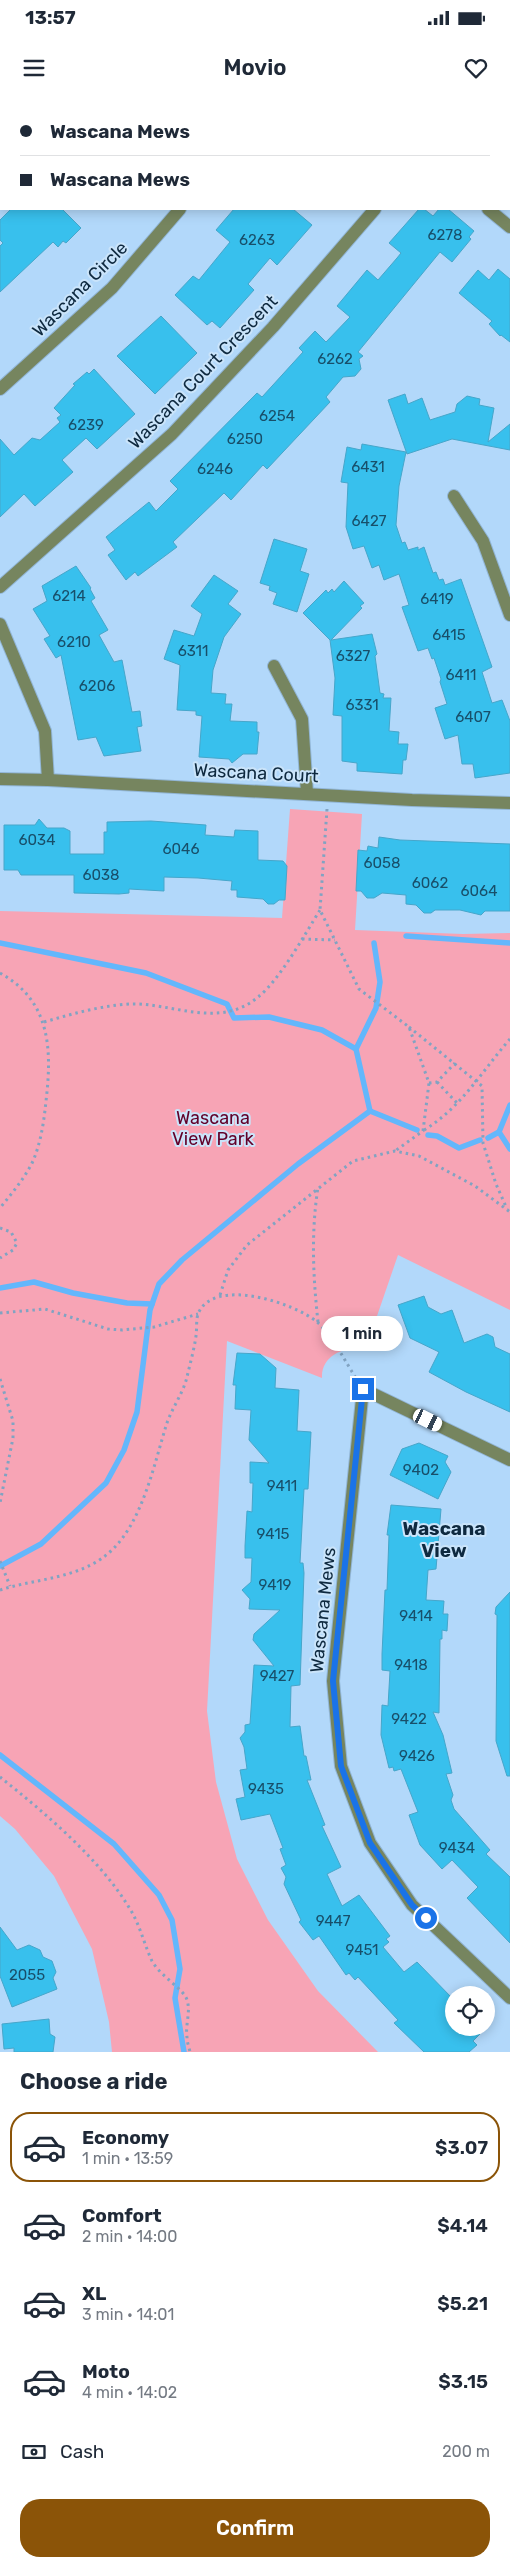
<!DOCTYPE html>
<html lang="en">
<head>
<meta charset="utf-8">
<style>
  :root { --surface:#fff; --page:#f2f2f3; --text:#1f2937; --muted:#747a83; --line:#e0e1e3; --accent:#8b5408 }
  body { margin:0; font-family:Rubik,sans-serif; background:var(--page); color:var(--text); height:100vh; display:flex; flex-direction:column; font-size:19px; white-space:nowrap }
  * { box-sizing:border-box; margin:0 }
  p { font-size:16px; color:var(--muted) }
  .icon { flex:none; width:28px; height:28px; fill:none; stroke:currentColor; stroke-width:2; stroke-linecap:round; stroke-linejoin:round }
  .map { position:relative; height:1952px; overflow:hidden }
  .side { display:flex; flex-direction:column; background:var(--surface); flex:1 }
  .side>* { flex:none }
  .guide { position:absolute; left:0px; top:0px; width:510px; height:110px; box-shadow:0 2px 12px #0003; display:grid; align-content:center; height:110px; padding:0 20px; background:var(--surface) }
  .buttons { position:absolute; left:445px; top:1886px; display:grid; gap:10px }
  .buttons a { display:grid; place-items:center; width:50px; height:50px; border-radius:50%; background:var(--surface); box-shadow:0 2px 12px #0003; font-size:25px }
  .end { position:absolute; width:22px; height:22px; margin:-11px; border:6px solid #1a73e8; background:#fff; box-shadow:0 0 0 2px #fff }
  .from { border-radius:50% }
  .bubble { position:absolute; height:35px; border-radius:18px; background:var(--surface); box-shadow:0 2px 12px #0003; font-size:16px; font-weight:600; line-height:35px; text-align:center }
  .car { position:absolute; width:15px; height:30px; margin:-15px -8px; border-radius:6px; box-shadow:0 0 4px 1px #0007; background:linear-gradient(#fff 24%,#345 0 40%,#fff 0 76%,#345 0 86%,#fff 0) }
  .guide b { display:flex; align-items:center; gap:18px; height:48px; font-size:19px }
  .guide b+b { border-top:1px solid var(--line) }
  .guide i { width:12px; height:12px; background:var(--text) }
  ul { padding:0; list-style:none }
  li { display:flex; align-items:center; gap:15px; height:70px; margin:0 10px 8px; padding:0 10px; border:2px solid transparent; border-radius:20px }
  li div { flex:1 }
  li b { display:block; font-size:19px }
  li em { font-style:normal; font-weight:600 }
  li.current { border-color:var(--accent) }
  li>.icon { width:45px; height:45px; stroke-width:1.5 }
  h2 { padding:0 20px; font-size:22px; line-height:60px }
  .pay { display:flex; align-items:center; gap:12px; height:55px; padding:0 20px; font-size:19px }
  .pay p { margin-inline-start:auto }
  .button { display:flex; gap:10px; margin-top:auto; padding:10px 20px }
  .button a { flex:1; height:58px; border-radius:20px; background:var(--accent); color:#fff; font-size:20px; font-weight:600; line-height:58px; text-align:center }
  .status { display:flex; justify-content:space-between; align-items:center; height:35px; padding:0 25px; background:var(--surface); direction:ltr }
  .status svg { height:14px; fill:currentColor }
  header { display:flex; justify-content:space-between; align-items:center; height:65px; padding:0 20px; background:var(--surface); font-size:22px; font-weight:600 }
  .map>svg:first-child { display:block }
  .green { fill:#f7a4b5 }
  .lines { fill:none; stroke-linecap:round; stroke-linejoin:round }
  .stream { stroke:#63b7fc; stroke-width:5.5 }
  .building { fill:#38c0ed; stroke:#46a6ca }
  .minor-casing { stroke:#91b5d5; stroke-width:14 }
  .path { stroke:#81a3c2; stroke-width:3; stroke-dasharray:2.5 4; stroke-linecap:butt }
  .minor { stroke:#76855f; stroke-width:12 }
  .route { stroke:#1a73e8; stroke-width:6 }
  .labels { text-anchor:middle; stroke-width:4; stroke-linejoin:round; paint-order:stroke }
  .number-label { font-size:15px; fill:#184f6a }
  .street-label { font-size:18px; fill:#0e293f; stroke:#cae4fa }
  .park-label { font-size:18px; fill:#620029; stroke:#cae4fa }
  .neighbourhood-label { font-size:19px; font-weight:bold; fill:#0e293f; stroke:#cae4fa }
</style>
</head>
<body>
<div class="status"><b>13:57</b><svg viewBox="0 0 49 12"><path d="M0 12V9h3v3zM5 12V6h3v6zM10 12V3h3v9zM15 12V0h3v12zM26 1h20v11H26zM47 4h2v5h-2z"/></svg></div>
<header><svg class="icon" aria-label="menu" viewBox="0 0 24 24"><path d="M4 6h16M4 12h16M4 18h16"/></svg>Movio<svg class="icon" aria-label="heart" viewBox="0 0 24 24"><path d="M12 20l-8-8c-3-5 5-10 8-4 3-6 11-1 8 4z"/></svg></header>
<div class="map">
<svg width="510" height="1952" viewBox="0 0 510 1952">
  <rect width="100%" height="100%" fill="#b2d8fa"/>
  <path class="green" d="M290,709L362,714L355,830L463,834L510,833V1210L398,1155L366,1248C347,1246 321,1254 322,1278L227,1241L207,1611L216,1682L237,1759L268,1820L318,1891L378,1952H112L109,1922L92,1849L54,1776L15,1729L0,1716V811L282,818Z"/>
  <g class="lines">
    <g class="stream">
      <polyline points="406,836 510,843"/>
      <polyline points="0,843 146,873 227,904 234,918 269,917 322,930 356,949 370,1011"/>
      <polyline points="356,949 376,908 380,882 374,843"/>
      <polyline points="370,1011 417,1030"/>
      <polyline points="499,1032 510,1005"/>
      <polyline points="428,1035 437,1036 459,1048 480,1040"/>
      <polyline points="488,1038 499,1032 510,1049"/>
      <polyline points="0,1188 34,1182 73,1193 127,1203 152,1204"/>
      <polyline points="0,1466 41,1444 106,1383 124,1350 137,1312 150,1210 159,1184 182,1160 298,1064 370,1011"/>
      <polyline points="0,1655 114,1744 159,1795 172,1820 180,1869 175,1898 184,1952"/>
    </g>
  </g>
  <g class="building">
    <polygon points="11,109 62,109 81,128 66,143 63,141 58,147 53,142 0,192 0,146 3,143 0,140 0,120"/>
    <polygon points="234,109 293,109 312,125 277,165 270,158 248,184 254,190 220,228 212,221 207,225 175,195 193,176 199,180 230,142 216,130"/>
    <polygon points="419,109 424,109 433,116 439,109 448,109 474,131 469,137 471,139 452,162 440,152 358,252 363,256 359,259 361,269 355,276 343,277 326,297 330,302 267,369 263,365 231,400 224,393 173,442 177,447 138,476 135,472 126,480 108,455 115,450 106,437 149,402 156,411 178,389 170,381 257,293 262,297 303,252 299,248 315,231 326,242 350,217 337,206 367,170 378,180 397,158 401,153 389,143"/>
    <polygon points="498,169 510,179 510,242 501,235 500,236 489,224 492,221 459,193 478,170 489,180"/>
    <polygon points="161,216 197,253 155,294 117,256"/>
    <polygon points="94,269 135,314 97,349 86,338 62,360 73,372 35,406 24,394 0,417 0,339 14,355 32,338 40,340 60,322 57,318 61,315 54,308 75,285 73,284 87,272 89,274"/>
    <polygon points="405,294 408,304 422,298 430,320 455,312 457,304 467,296 480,299 479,305 494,308 488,342 510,324 510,350 452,339 407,354 388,300"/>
    <polygon points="362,344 406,352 399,386 396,425 402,443 405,442 408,450 418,447 418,450 424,447 433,473 436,472 439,480 443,479 445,485 461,479 492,567 482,572 492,603 502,600 510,621 510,673 475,678 473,664 462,664 458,635 445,639 435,608 447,604 440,582 441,579 434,558 432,559 428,548 418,551 402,507 409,505 399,474 384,480 379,465 372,468 364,446 353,449 346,427 348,383 341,382 347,347 361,350"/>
    <polygon points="274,439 307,449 300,471 309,474 297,512 273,504 277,493 269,490 270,486 260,483"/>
    <polygon points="76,466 91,488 90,489 95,498 91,501 108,530 99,535 114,562 122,560 132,612 140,611 142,626 137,627 141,651 104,656 96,637 78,640 61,555 56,558 44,539 50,536 33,509 47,501 42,486"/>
    <polygon points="214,475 238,491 228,504 241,514 224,537 213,570 211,593 226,594 225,604 232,604 230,621 257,622 257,632 259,632 257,654 243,654 232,663 229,659 199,657 202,616 196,615 196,611 177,610 180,565 164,559 174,530 194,536 202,514 191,506"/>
    <polygon points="344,481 364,503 360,506 362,508 331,540 372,534 377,554 375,556 380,593 384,594 383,598 391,598 389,631 399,632 398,644 408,644 406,660 403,660 402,674 357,671 357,663 342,661 342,616 333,615 335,578 330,540 303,513 326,490 328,493 332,489 334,492"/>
    <polygon points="39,719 47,728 64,728 70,731 70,754 104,754 104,732 107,732 107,722 151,721 206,725 205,735 234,737 235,730 258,731 258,760 283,761 287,766 285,800 279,800 274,804 268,804 263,799 237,797 237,790 231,790 232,781 198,778 164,777 164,791 129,789 129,793 119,794 74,793 74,775 21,775 18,770 4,770 4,725 35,725"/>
    <polygon points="379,737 400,740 510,744 510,811 485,811 481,815 460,810 435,810 431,813 424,813 416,805 406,804 406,795 382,793 374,798 367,798 361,791 356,791 358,750 367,751 368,746 378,748"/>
    <polygon points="424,1196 428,1207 441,1214 452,1210 464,1243 487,1234 493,1237 495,1247 510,1254 510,1312 466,1292 429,1272 439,1252 410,1238 398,1205"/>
    <polygon points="237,1253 260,1254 276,1268 275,1288 299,1290 297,1331 311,1332 308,1389 304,1389 300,1463 303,1463 304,1473 300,1585 291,1586 290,1627 300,1626 304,1656 306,1656 311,1680 307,1680 325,1725 322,1726 341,1767 327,1774 342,1806 359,1795 390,1836 386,1839 389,1842 383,1847 404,1872 417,1862 452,1898 446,1903 454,1911 454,1928 486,1928 473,1941 477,1945 469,1952 424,1952 394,1923 398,1920 358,1877 355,1880 349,1873 346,1875 319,1836 313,1840 299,1822 301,1820 284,1784 286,1777 281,1768 286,1765 280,1749 283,1748 270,1714 241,1720 236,1699 245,1697 240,1670 247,1669 244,1647 240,1638 245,1632 245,1625 250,1624 254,1565 274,1566 253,1540 254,1534 280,1510 249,1509 250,1499 242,1490 251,1482 252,1458 245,1458 245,1446 247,1411 252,1412 253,1383 250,1383 250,1362 269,1363 249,1340 251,1310 235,1309 236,1285 233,1285"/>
    <polygon points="419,1343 448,1356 445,1362 451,1372 438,1399 390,1375 402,1349"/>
    <polygon points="391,1405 441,1409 436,1469 428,1470 426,1500 444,1501 443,1514 448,1514 447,1531 442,1530 442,1539 440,1539 439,1613 433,1612 443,1635 452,1673 446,1674 453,1695 451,1700 454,1709 490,1750 486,1754 510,1777 510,1843 467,1798 478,1787 452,1760 442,1769 420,1745 409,1715 418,1712 401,1669 394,1671 393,1667 389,1668 381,1635 382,1605 388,1606 390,1571 382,1570 382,1554 385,1490 387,1490 389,1435 387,1435"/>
    <polygon points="510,1492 510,1676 507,1676 496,1641 497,1515 495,1514 496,1507"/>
    <polygon points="0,1827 17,1850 29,1845 40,1850 43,1857 52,1861 56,1872 53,1878 57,1889 12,1907 0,1876"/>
    <polygon points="49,1919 50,1934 55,1937 53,1952 14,1952 14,1948 4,1949 2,1924"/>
  </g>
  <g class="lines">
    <defs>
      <g id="minor">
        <polyline points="357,0 359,1"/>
        <polyline points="69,1 70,0"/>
        <polyline points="273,1 274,0"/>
        <polyline points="0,8 1,9"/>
        <polyline points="0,71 1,70"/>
        <polyline points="488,109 510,127"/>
        <polyline points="0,289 112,188 180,109"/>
        <polyline points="454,396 483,441 510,515"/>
        <polyline points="0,487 172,334 273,227 375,109"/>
        <polyline points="0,524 45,631 48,680"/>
        <polyline points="274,566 302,619 307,693"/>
        <polyline points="0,679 48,680 412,700 510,703"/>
        <polyline points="510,1360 363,1289 333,1581 341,1666 370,1743 412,1805 510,1898"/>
      </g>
    </defs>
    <use href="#minor" class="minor-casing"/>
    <g class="path">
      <polyline points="327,709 320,810 359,889 409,927 429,983 423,1031 395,1051"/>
      <polyline points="302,839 335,840"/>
      <path d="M0,873C51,901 52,950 46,1001C44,1021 41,1042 33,1061C25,1078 12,1093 0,1108"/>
      <path d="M44,922C72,914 99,906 129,904C171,902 219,930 258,897C279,881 305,834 320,810"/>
      <polyline points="409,927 482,986 483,1043 496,1084 507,1109"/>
      <polyline points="437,982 457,1003"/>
      <polyline points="429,983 437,982 455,963"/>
      <path d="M424,1030C461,1008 482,971 510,939"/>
      <polyline points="0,1128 11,1132 17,1143 13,1150 0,1158"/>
      <polyline points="220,1195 228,1170 247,1145 353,1061 395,1051 419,1056 475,1086 510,1112"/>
      <polyline points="0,1213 45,1209 108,1229 122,1230 154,1227 198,1214"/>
      <path d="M318,1222C313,1176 311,1133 318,1087"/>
      <polyline points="0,1279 13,1321 13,1338 0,1403"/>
      <polyline points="0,1461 10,1486"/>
      <path d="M0,1490C37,1478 83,1479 113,1449C143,1419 154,1365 166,1326C171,1309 183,1294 187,1277C190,1264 194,1250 196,1236C197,1229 196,1220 198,1214C213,1176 295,1203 317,1222C333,1236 344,1260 356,1278"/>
      <path d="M0,1677C45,1713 100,1759 130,1809C140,1825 144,1844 152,1861C161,1877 184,1889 187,1900C191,1912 185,1925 187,1937C187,1942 189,1947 190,1952"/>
    </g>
    <use href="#minor" class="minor"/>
  </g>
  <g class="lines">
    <polyline class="route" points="363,1289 333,1581 341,1666 370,1743 412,1805 426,1818"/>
  </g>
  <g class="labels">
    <g class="number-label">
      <text x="445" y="140">6278</text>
      <text x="257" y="145">6263</text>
      <text x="335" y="264">6262</text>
      <text x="277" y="321">6254</text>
      <text x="86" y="330">6239</text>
      <text x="245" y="344">6250</text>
      <text x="368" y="372">6431</text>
      <text x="215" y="374">6246</text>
      <text x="369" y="426">6427</text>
      <text x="69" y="501">6214</text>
      <text x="437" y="504">6419</text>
      <text x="449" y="540">6415</text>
      <text x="74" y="547">6210</text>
      <text x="193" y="556">6311</text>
      <text x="353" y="561">6327</text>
      <text x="461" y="580">6411</text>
      <text x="97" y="591">6206</text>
      <text x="362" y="610">6331</text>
      <text x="473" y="622">6407</text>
      <text x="37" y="745">6034</text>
      <text x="181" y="754">6046</text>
      <text x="382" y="768">6058</text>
      <text x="101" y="780">6038</text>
      <text x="430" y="788">6062</text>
      <text x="479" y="796">6064</text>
      <text x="421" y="1375">9402</text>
      <text x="282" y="1391">9411</text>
      <text x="273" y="1439">9415</text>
      <text x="275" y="1490">9419</text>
      <text x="416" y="1521">9414</text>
      <text x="411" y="1570">9418</text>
      <text x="277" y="1581">9427</text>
      <text x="409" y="1624">9422</text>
      <text x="417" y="1661">9426</text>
      <text x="266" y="1694">9435</text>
      <text x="457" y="1753">9434</text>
      <text x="333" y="1826">9447</text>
      <text x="362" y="1855">9451</text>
      <text x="27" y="1880">2055</text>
    </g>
    <g class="street-label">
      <text transform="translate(80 189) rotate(-45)" y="6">Wascana Circle</text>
      <text transform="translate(203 272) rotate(-46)" y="6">Wascana Court Crescent</text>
      <text transform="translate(256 673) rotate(3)" y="6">Wascana Court</text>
      <text transform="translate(323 1510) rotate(-84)" y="6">Wascana Mews</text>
    </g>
    <g class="park-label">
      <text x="213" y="1024">Wascana<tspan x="213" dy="21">View Park</tspan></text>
    </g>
    <g class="neighbourhood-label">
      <text x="444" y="1435">Wascana<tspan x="444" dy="22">View</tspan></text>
    </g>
  </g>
</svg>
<div class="buttons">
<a><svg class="icon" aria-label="locate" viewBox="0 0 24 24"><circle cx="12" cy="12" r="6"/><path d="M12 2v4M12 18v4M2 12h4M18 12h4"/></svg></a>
</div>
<i class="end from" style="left:426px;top:1818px"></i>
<i class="end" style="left:363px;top:1289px"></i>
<div class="bubble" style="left:321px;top:1216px;width:82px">1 min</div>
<i class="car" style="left:428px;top:1320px;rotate:116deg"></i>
<div class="guide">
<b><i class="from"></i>Wascana Mews</b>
<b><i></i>Wascana Mews</b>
</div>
</div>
<section class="side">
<h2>Choose a ride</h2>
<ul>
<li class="current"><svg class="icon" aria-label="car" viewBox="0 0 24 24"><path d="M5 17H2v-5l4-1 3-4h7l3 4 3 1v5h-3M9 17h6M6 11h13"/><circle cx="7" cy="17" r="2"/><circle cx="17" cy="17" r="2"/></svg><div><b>Economy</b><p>1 min · 13:59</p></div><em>$3.07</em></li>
<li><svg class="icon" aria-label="car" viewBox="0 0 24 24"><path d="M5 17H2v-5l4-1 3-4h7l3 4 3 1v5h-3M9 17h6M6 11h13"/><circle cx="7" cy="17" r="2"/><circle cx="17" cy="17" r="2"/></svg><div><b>Comfort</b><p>2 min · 14:00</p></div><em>$4.14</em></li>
<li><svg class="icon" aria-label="car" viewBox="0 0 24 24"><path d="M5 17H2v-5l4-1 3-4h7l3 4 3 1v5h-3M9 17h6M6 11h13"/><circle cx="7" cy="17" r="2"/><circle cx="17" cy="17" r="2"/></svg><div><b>XL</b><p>3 min · 14:01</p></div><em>$5.21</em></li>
<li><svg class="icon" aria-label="car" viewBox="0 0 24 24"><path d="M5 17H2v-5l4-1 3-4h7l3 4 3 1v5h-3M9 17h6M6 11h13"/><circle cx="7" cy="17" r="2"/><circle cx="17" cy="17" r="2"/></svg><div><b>Moto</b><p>4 min · 14:02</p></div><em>$3.15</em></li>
</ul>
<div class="pay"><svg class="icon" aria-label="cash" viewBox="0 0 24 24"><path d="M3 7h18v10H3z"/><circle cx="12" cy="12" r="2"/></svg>Cash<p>200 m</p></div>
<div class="button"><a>Confirm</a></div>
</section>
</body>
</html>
